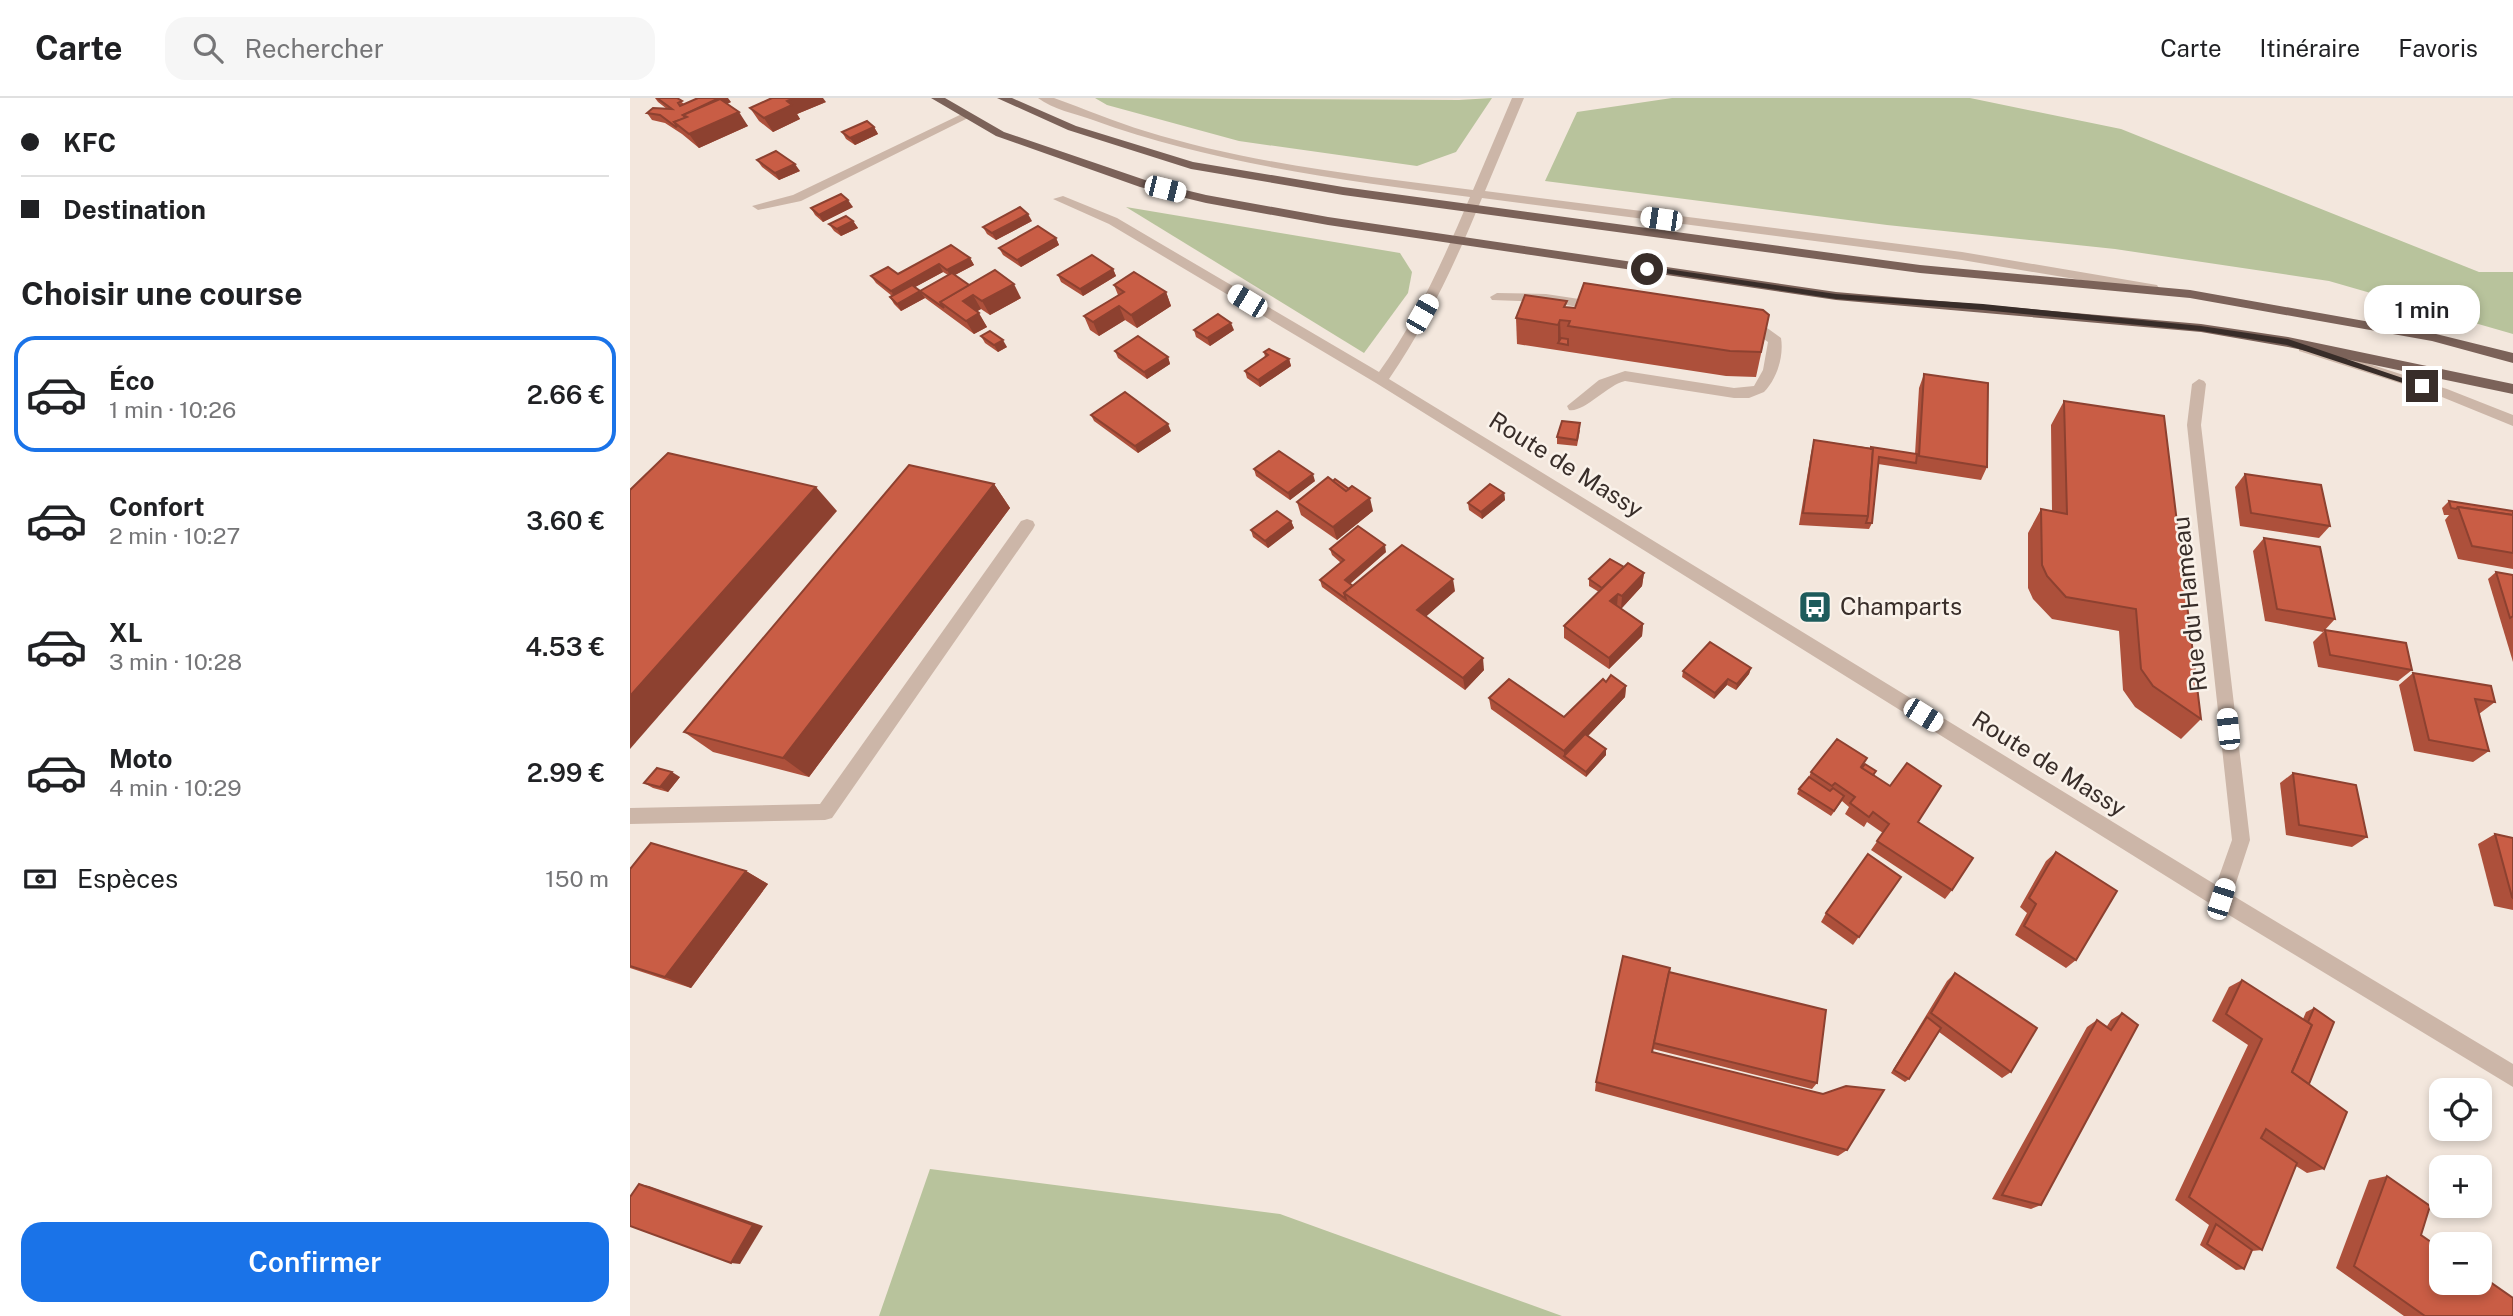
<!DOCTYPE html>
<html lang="fr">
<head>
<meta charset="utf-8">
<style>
  :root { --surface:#fff; --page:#f6f6f6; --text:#202124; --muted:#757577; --line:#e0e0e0; --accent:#1a73e8 }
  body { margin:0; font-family:"Public Sans",sans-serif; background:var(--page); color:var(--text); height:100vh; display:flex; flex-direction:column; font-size:26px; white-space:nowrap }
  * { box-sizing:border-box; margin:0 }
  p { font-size:23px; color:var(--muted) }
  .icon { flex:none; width:38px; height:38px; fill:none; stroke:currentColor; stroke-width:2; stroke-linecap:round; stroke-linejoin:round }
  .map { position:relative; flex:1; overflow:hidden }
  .side { display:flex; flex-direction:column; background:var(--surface); width:630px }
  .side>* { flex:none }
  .hud { display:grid; align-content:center; height:154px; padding:0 21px; background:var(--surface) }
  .tools { position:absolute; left:1799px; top:980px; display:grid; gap:14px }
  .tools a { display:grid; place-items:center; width:63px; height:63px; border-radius:14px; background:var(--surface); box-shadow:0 4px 10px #0003; font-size:35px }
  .end { position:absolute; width:32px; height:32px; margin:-16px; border:9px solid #382d29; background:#fff; box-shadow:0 0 0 4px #fff }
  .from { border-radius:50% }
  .bubble { position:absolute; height:49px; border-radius:21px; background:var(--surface); box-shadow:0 4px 10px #0003; font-size:23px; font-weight:600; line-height:49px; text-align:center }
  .car { position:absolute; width:21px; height:42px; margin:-21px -10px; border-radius:9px; box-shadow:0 0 5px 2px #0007; background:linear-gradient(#fff 24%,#345 0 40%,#fff 0 76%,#345 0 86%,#fff 0) }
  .hud b { display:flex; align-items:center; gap:24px; height:66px; font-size:26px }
  .hud b+b { border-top:2px solid var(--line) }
  .hud i { width:18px; height:18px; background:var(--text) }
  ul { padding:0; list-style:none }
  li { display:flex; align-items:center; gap:21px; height:116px; margin:0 14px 10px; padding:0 7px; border:4px solid transparent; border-radius:21px }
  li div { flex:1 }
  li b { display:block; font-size:26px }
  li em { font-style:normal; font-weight:600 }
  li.active { border-color:var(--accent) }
  li>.icon { width:63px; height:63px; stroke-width:1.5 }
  h2 { padding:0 21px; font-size:32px; line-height:84px }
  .pay { display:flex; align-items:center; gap:18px; height:77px; padding:0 21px; font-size:26px }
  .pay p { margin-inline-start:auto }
  .primary-button { display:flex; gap:14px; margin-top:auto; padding:14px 21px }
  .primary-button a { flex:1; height:80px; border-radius:21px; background:var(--accent); color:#fff; font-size:28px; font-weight:600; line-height:80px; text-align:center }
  header { display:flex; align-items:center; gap:42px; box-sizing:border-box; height:98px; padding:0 35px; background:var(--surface); border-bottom:2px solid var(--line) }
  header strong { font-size:33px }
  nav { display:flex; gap:38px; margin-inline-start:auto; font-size:24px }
  .search { width:490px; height:63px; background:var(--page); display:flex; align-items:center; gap:18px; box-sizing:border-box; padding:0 24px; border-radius:21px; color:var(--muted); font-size:26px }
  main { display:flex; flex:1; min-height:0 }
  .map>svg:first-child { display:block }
  .green { fill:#b8c39c }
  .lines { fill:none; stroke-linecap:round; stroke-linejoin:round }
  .minor { fill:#ccb6a8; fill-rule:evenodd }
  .major { fill:#7b6259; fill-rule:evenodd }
  .wall { fill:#ad503b; fill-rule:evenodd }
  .shaded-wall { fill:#8d4130 }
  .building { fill:#c95d45; stroke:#8d4130; stroke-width:2 }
  .route { fill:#382d29 }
  .labels { text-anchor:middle; stroke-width:5; stroke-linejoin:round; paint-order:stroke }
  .street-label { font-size:24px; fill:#382d29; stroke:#faf2ea }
  .poi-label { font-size:24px; fill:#382d29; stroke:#faf2ea; text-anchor:start }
</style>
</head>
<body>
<header>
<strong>Carte</strong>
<div class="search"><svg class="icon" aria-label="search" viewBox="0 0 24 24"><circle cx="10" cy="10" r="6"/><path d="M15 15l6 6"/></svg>Rechercher</div>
<nav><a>Carte</a><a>Itinéraire</a><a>Favoris</a></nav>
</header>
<main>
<section class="side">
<div class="hud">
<b><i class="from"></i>KFC</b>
<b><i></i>Destination</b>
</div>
<h2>Choisir une course</h2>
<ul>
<li class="active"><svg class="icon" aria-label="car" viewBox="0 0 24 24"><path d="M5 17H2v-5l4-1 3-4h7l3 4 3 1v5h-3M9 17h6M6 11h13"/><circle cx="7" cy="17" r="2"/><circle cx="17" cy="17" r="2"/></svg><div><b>Éco</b><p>1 min · 10:26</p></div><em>2.66 €</em></li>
<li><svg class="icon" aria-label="car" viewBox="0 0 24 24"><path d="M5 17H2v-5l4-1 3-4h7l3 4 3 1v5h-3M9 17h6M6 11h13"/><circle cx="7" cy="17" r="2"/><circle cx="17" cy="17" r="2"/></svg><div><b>Confort</b><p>2 min · 10:27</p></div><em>3.60 €</em></li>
<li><svg class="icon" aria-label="car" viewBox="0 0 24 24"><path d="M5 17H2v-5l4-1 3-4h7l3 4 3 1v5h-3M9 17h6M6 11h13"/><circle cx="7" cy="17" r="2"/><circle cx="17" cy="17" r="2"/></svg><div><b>XL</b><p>3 min · 10:28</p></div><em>4.53 €</em></li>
<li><svg class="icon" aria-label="car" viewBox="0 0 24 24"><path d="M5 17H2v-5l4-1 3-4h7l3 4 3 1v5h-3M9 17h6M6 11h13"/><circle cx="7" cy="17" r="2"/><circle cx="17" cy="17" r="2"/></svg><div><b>Moto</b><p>4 min · 10:29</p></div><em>2.99 €</em></li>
</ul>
<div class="pay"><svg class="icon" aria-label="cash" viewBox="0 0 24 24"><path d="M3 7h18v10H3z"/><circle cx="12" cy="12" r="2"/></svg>Espèces<p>150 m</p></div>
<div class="primary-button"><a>Confirmer</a></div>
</section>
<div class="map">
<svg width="1883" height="1218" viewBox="0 0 1883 1218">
  <rect width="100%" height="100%" fill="#f3e7dd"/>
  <g class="green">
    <polygon points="465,0 829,2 862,0 826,54 787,68 609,43 477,7"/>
    <polygon points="1042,0 1340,0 1491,31 1849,174 1883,174 1883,236 1699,183 1485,151 1257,127 915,83 947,14"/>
    <polygon points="496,109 770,155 782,174 778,195 734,255"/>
    <polygon points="300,1071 650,1116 932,1218 249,1218"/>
  </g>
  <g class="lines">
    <g class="minor">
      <path d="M408,0H424C455,11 485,24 515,33C621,66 734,78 843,92L882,0H894L855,93L1332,154L1527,187L1529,190L1522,194L1332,162L852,100C826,163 798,224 759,281L1586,787L1602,742L1557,327L1562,286L1569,281L1574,283L1576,286L1571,327L1620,742L1602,797L1883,966V989L1584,808L746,285L479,126L423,101L433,98L487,120L749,274C788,220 814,160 840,99C713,82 584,66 463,22C446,16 422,11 408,0Z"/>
      <polygon points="336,14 342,17 340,19 171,103 128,112 122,108 163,97"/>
      <polygon points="867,195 916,196 969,204 976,208 969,212 916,204 862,202 860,199"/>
      <path d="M1115,224L1133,227L1151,240C1154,258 1147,281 1134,294L1119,300H1104L995,283C977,287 954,315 939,312L937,308L969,282L995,273L1104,290L1124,288L1133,272L1138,244L1124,234L1110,231V225Z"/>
      <polygon points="1674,245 1817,291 1883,317 1883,328 1807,297 1669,253 1669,247"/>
      <polygon points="397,421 403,423 405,427 403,431 202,720 195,722 0,726 0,710 190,706 391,423"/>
    </g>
    <g class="major">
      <polygon points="301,0 315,0 374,34 518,83 576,97 698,119 1206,194 1571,226 1658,239 1883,286 1883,296 1658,249 1571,234 1206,202 698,127 576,105 510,89 366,38"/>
      <polygon points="367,0 382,0 446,28 563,64 713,89 1290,167 1560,192 1802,235 1883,255 1883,265 1802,243 1560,200 1290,175 713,97 561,71 438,32"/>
    </g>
  </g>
  <g class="wall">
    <polygon points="25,0 47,0 54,6 101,4 97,6 118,28 69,50 52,36 35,25 22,22 17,15 37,11 28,4"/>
    <polygon points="196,4 167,16 170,21 143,34 129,23 120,10"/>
    <polygon points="244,29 248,36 225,47 216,41 212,34"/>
    <polygon points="127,62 170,73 149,82 132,69"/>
    <polygon points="223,109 193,124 185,117 181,110"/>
    <polygon points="223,123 228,130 211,138 204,133 199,126"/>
    <polygon points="402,123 366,142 357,136 353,129"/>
    <polygon points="426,140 429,147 391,169 373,157 369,150"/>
    <path d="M340,160L344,167L325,177L339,187L391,200L360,217L351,211L347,213L357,229L344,236L295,200L271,213L264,206L260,199L262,198L246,185L241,178L268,176ZM313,174L318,177L290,193L285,189Z"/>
    <polygon points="483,171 486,178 453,198 431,184 428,177"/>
    <polygon points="484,187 536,194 541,208 507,230 495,222 469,238 460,232 454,218 488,197"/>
    <polygon points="937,209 1134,242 1126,279 1096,278 887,246 886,220"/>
    <polygon points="564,232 604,232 580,248 566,239"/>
    <polygon points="351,238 377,249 368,254 355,245"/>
    <polygon points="485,253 538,259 540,266 517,281 488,260"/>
    <polygon points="634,254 659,261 661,268 630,289 617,280 615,273 635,259"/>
    <polygon points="1294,276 1357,369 1351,382 1248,366 1242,425 1239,431 1169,427 1181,355 1184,342 1285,356 1289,290"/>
    <polygon points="1434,303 1571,621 1551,641 1505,609 1493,592 1489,533 1422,521 1403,501 1398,490 1398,435 1411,411 1422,413 1421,327"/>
    <polygon points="461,317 541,333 508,355 464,323"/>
    <polygon points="950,332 947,348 927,346 927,339"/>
    <polygon points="624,371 685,383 660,402 626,378"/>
    <polygon points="1615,376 1700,428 1689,440 1610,428 1605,389"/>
    <polygon points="364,386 380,410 179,679 83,654 54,634"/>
    <polygon points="874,395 875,402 852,421 839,412 838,405"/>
    <polygon points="1819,403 1883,414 1883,471 1828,461 1815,422 1819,417 1814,417 1812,410"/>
    <polygon points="667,404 743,413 707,442 671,417"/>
    <polygon points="661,423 664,430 638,450 623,439 621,432"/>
    <polygon points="1634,440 1705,521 1693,534 1635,523 1623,453"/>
    <polygon points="700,451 756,454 720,486 723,488 825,493 796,518 854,572 835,592 692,489 690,482 711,465 702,457"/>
    <polygon points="994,469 1014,475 1012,488 991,511 1013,526 1012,538 979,571 934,540 934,528 969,494 959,488 959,481"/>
    <polygon points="1866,474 1883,477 1883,564 1858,481"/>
    <polygon points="1695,532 1782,572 1768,583 1688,569 1683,544"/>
    <polygon points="1121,570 1119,576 1106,592 1097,587 1084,601 1052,579 1053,573"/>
    <polygon points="1783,575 1865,604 1849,616 1859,653 1843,664 1784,653 1769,587"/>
    <polygon points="976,584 996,588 995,599 958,638 976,651 976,657 956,679 861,611 859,600 934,619"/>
    <polygon points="1235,666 1246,673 1244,678 1288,724 1322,792 1315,801 1241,752 1253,735 1237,724 1234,729 1215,716 1219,709 1212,703 1201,718 1167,696 1169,691 1179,679 1181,674"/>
    <polygon points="1663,675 1737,739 1722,749 1656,737 1650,685"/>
    <polygon points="50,679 38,694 23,690 14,685"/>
    <polygon points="1865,736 1883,740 1883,812 1864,808 1848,746"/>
    <polygon points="1426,754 1446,862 1436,870 1385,837 1397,815 1390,809 1416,763"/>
    <polygon points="0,771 116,773 138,786 61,890 0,870"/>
    <polygon points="1271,779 1223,847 1191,824 1196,815"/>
    <polygon points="1039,874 1187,985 1182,991 1023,951 1022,954 1217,1052 1208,1058 965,993 966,984"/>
    <polygon points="1325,875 1381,974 1372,980 1309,934 1279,981 1275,984 1261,975 1317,883"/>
    <polygon points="1612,882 1673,921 1676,914 1684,910 1679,986 1694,1071 1677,1075 1666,1068 1632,1152 1622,1153 1614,1171 1606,1172 1570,1147 1579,1127 1545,1102 1618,947 1582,923 1599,889"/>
    <polygon points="1492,915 1411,1107 1401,1111 1362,1101 1457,929 1467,922 1477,928 1481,922"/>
    <polygon points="1757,1078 1791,1137 1883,1218 1774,1218 1706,1170 1739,1082"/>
  </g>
  <g class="shaded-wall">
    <polygon points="89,0 98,0 101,4 70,17 65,10"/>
    <polygon points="162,0 193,0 196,4 167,16 170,21 143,34 134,20 151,5"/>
    <polygon points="109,14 118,28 69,50 59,36"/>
    <polygon points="244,29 248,36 225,47 220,40"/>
    <polygon points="165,66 170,73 149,82 145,75"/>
    <polygon points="218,102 223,109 193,124 189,117"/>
    <polygon points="398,116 402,123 366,142 362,135"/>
    <polygon points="223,123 228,130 211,138 207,131"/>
    <polygon points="426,140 429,147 391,169 387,162"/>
    <polygon points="340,160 344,167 321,179 317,172"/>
    <polygon points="309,166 313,174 265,200 261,193"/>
    <polygon points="483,171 486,178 453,198 450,191"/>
    <polygon points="384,186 391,200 360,217 352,203"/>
    <polygon points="290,193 295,200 271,213 267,206"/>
    <polygon points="536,194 541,208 507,230 501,217"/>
    <polygon points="343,197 351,211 341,217 317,209"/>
    <polygon points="489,208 495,222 469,238 463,224"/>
    <polygon points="349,215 357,229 344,236 336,223"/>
    <polygon points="930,222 931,245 928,245 928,227"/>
    <polygon points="601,225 604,232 580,248 577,240"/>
    <polygon points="373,242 377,249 368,254 364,247"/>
    <polygon points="538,259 540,266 517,281 514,274"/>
    <polygon points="659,261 661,268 630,289 628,282"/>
    <polygon points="538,326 541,333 508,355 505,348"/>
    <polygon points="683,376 685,383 660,402 658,395"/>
    <polygon points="364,386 380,410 179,679 153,660"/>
    <polygon points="186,389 207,413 0,651 0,598"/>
    <polygon points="874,395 875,402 852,421 851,414"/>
    <polygon points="740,400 743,413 707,442 703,429"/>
    <polygon points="661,423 664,430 638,450 635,443"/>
    <polygon points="755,447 756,454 717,488 715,482"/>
    <polygon points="1014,475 1012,488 991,511 992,498"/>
    <polygon points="823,481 825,493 790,524 787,512"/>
    <polygon points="988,496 987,508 980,503"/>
    <polygon points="1013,526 1012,538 979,571 979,560"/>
    <polygon points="853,560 854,572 835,592 833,580"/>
    <polygon points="1121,570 1119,576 1106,592 1107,586"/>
    <polygon points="1098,581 1097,587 1084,601 1085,595"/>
    <polygon points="996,588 995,599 937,660 934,658 934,663 934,653"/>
    <polygon points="976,651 976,657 956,679 956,674"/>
    <polygon points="42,674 50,679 38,694 30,689"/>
    <polygon points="116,773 138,786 61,890 35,879"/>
    <polygon points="9,1086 19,1088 133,1128 110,1166 101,1165"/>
  </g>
  <g class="building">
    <polygon points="27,0 47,0 52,3 48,5 50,8 68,0 89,0 53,17 56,20 44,24 47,28 46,29 30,17 17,15 23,10 42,11"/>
    <polygon points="142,0 164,0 157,3 162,7 134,20 120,10"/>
    <polygon points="90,1 109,14 59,36 44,24 57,19 53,17"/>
    <polygon points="237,23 244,29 220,40 212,34"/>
    <polygon points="146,53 165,66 145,75 127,62"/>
    <polygon points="211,96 218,102 189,117 181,110"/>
    <polygon points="390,109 398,116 362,135 353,129"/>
    <polygon points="216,118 223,123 207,131 199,126"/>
    <polygon points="408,128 426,140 387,162 369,150"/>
    <polygon points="321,147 340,160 317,172 309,166 261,193 241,178 258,169 268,176"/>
    <polygon points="462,157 483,171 450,191 428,177"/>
    <polygon points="365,172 384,186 352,203 343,197 333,203 349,215 336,223 310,204"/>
    <polygon points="504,174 536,194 501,217 489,208 463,224 454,218 494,194 484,187"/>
    <polygon points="322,175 339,187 310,204 314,210 290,193"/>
    <polygon points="954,185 1133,212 1139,217 1131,254 1100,253 938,228 940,223 930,222 928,227 886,220 895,197 937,203 934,209 945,210"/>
    <polygon points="282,187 290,193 267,206 260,199"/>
    <polygon points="588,216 601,225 577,240 564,232"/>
    <polygon points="360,233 373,242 364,247 351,238"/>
    <polygon points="508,238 538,259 514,274 485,253"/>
    <polygon points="931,240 938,241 938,247 928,245"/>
    <polygon points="639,251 659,261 628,282 615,273 638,257 634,254"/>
    <polygon points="1294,276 1358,285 1357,369 1289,358"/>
    <polygon points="495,294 538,326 505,348 461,317"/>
    <polygon points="1434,303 1534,318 1571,621 1523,588 1511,571 1506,511 1436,499 1417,478 1412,467 1411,411 1437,416"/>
    <polygon points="932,323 950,325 947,342 927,339"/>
    <polygon points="1184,342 1243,351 1238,418 1173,415"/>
    <polygon points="1241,349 1287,356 1286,365 1249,359 1242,425 1236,425 1238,418 1243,351 1241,351"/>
    <polygon points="649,353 683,376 658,395 624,371"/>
    <polygon points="38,355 186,389 0,598 0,392"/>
    <polygon points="279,367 364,386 153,660 54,634"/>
    <polygon points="1615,376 1691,387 1700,428 1621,415"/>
    <polygon points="698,379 716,393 722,388 740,400 703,429 667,404"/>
    <polygon points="705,381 719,391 716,393 703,383"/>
    <polygon points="860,386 874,395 851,414 838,405"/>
    <polygon points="1819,403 1883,413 1883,417 1828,409 1826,411 1821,410"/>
    <polygon points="1828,409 1883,417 1883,455 1842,448"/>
    <polygon points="647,413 661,423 635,443 621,432"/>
    <polygon points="728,428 755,447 715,482 723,488 714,495 716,501 690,482 714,462 700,451"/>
    <polygon points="1634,440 1690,449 1705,521 1647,511"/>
    <polygon points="772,447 823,481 787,512 853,560 833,580 714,495"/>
    <polygon points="980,461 994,469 972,490 959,481"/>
    <polygon points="998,465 1014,475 992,498 988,496 980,503 1013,526 979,560 934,528"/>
    <polygon points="1866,474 1883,477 1883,518 1880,520"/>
    <polygon points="1695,532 1776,545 1782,572 1700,557"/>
    <polygon points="1080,544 1121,570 1107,586 1098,581 1085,595 1053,573"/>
    <polygon points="1783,575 1861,588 1865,604 1845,601 1859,653 1799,642"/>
    <polygon points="981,577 996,588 934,653 859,600 879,581 934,619 973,581 976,584"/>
    <polygon points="955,636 976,651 956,674 934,658"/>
    <polygon points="1207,641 1237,660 1231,669 1260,688 1277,665 1311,688 1288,724 1343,760 1322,792 1247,743 1259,726 1243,714 1239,719 1220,705 1225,699 1205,685 1202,688 1181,674"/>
    <polygon points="1235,666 1246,673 1243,677 1232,670"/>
    <polygon points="27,670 42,674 30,689 14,685"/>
    <polygon points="1663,675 1726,687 1737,739 1669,727"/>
    <polygon points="1179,679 1200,693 1203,690 1214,698 1204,713 1169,691"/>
    <polygon points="1865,736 1883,740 1883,800 1882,799"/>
    <polygon points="21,745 116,773 35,879 0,868 0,771"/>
    <polygon points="1426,754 1487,793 1446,862 1394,828 1406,806 1399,800"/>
    <polygon points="1238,756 1271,779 1229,839 1196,815"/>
    <polygon points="993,858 1040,870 1022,954 1193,996 1216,988 1254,992 1217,1052 966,984"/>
    <polygon points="1039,874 1196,912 1187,985 1024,945"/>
    <polygon points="1325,875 1407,930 1381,974 1301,915"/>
    <polygon points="1612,882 1682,927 1662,974 1717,1014 1694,1071 1636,1031 1631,1040 1667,1065 1632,1152 1559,1099 1632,941 1596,916"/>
    <polygon points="1684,910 1704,924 1679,986 1662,974 1682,927 1678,924"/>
    <polygon points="1492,915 1508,927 1411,1107 1372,1097 1467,922 1481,932"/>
    <polygon points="1297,919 1311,930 1279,981 1264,972"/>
    <polygon points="1757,1078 1800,1108 1791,1137 1811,1151 1811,1185 1850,1185 1850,1177 1883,1200 1883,1218 1795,1218 1724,1168"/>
    <polygon points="9,1086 123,1127 101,1165 0,1128 0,1099"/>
    <polygon points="1586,1126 1622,1152 1614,1171 1577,1146"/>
  </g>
  <polygon class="route" points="1017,168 1206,196 1353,206 1571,228 1658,241 1796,288 1788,290 1657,247 1571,233 1353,212 1206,201 1014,172"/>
  <defs>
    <symbol id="bus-square" viewBox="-11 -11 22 22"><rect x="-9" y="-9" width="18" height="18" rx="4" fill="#1d5b5b" stroke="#faf2ea"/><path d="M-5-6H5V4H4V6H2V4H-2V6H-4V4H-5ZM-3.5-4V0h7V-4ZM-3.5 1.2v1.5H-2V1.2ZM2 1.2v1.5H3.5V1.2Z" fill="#fff"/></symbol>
  </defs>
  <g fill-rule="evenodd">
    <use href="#bus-square" x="1166" y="490" width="38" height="38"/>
  </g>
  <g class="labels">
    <g class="street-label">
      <text transform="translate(936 367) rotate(32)" y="8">Route de Massy</text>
      <text transform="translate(1560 506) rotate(-96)" y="8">Rue du Hameau</text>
      <text transform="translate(1419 666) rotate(32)" y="8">Route de Massy</text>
    </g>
    <g class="poi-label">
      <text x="1210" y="517">Champarts</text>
    </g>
  </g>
</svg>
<div class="tools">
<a><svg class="icon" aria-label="locate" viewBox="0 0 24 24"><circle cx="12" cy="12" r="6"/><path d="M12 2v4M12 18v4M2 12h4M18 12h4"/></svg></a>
<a>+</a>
<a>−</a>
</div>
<i class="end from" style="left:1017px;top:171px"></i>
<i class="end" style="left:1792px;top:288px"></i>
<div class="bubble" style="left:1734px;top:187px;width:116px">1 min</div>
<i class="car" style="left:535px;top:91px;rotate:104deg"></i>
<i class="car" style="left:1031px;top:121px;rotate:278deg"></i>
<i class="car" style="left:617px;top:203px;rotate:301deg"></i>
<i class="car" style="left:792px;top:216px;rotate:30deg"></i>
<i class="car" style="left:1293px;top:617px;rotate:122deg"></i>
<i class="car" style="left:1598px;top:631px;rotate:354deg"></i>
<i class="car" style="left:1591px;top:801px;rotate:18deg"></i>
</div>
</main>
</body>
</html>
